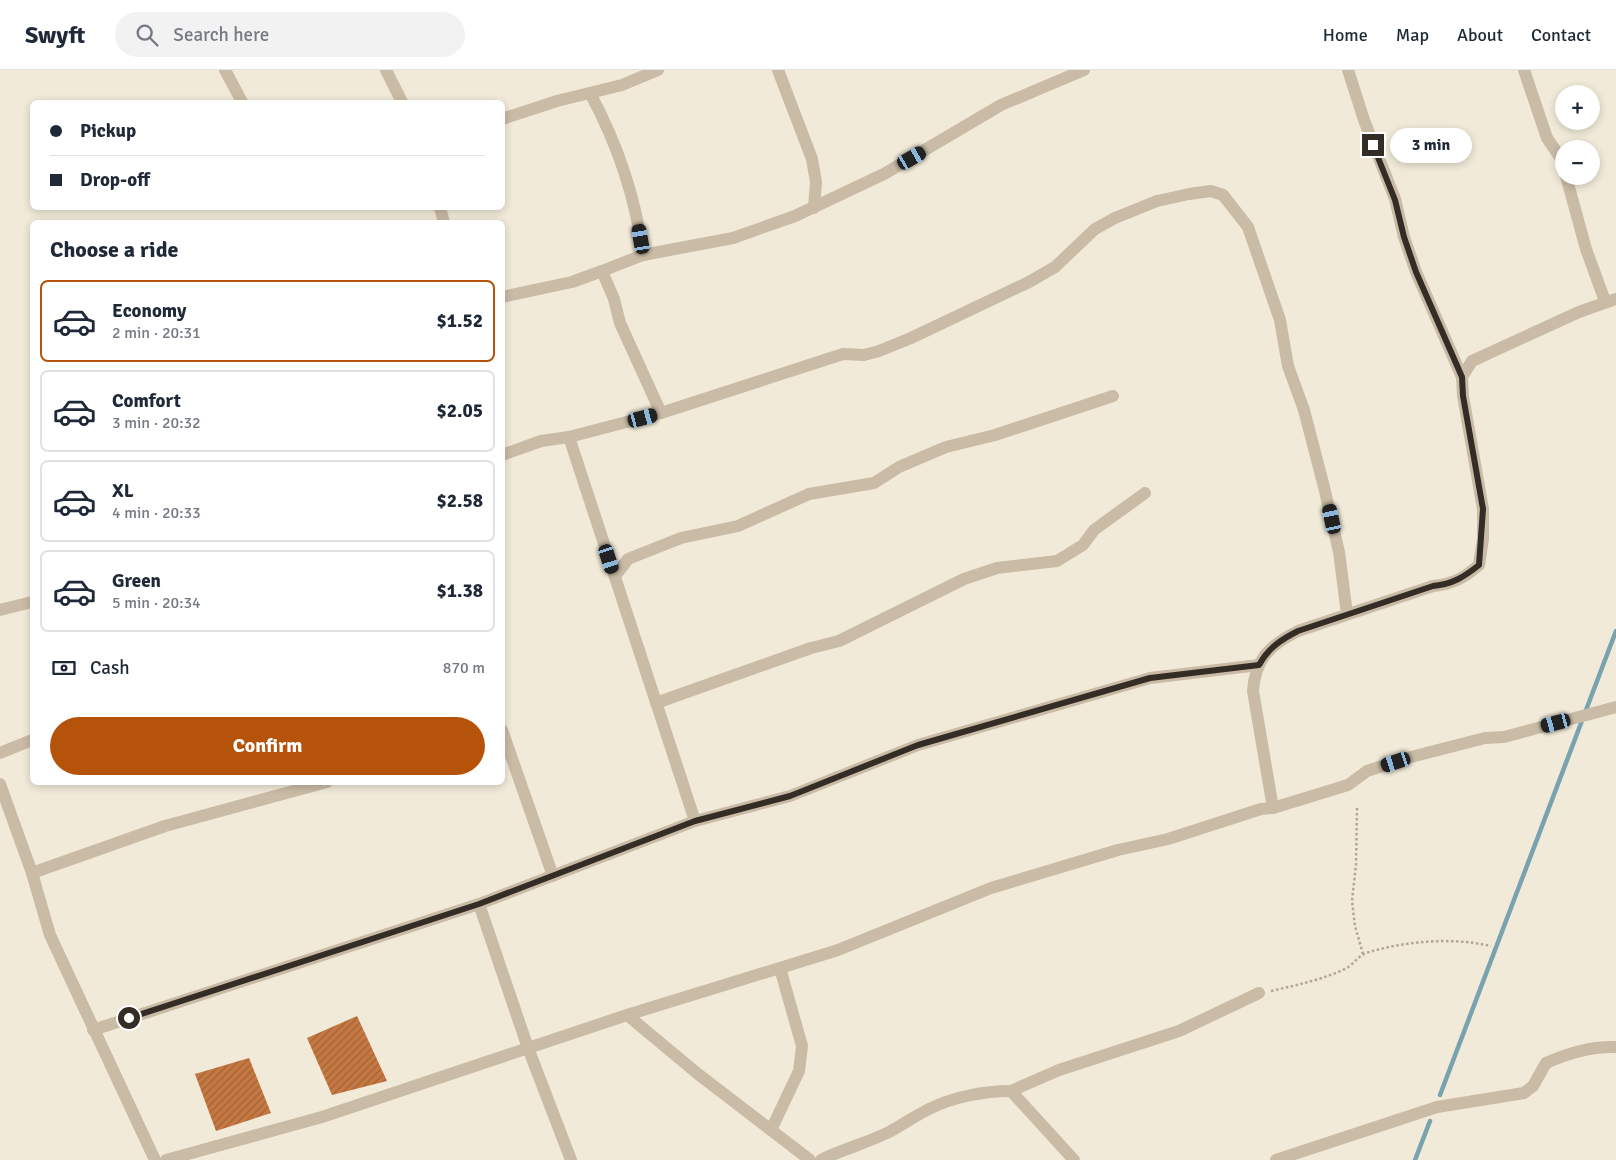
<!DOCTYPE html>
<html lang="en">
<head>
<meta charset="utf-8">
<style>
  :root { --surface:#fff; --page:#f2f2f3; --text:#1f2937; --muted:#747a83; --line:#e0e1e3; --accent:#b45309 }
  body { margin:0; font-family:Signika,sans-serif; background:var(--page); color:var(--text); height:100vh; display:flex; flex-direction:column; font-size:19px; white-space:nowrap }
  * { box-sizing:border-box; margin:0 }
  p { font-size:16px; color:var(--muted) }
  .icon { flex:none; width:28px; height:28px; fill:none; stroke:currentColor; stroke-width:2; stroke-linecap:round; stroke-linejoin:round }
  .map { position:relative; flex:1; overflow:hidden }
  .details { position:absolute; left:30px; top:150px; width:475px; height:565px; display:flex; flex-direction:column; background:var(--surface); border-radius:8px; box-shadow:0 2px 8px #0003 }
  .details>* { flex:none }
  .banner { position:absolute; left:30px; top:30px; width:475px; height:110px; border-radius:8px; box-shadow:0 2px 8px #0003; display:grid; align-content:center; height:110px; padding:0 20px; background:var(--surface) }
  .fabs { position:absolute; left:1555px; top:15px; display:grid; gap:10px }
  .fabs a { display:grid; place-items:center; width:45px; height:45px; border-radius:50%; background:var(--surface); box-shadow:0 2px 8px #0003; font-size:25px }
  .end { position:absolute; width:22px; height:22px; margin:-11px; border:6px solid #342d26; background:#fff; box-shadow:0 0 0 2px #fff }
  .from { border-radius:50% }
  .bubble { position:absolute; height:35px; border-radius:18px; background:var(--surface); box-shadow:0 2px 8px #0003; font-size:16px; font-weight:700; line-height:35px; text-align:center }
  .car { position:absolute; width:15px; height:30px; margin:-15px -8px; border-radius:6px; box-shadow:0 0 4px 1px #0007; background:linear-gradient(#222 24%,#8ab4d8 0 40%,#222 0 76%,#8ab4d8 0 86%,#222 0) }
  .banner b { display:flex; align-items:center; gap:18px; height:48px; font-size:19px }
  .banner b+b { border-top:1px solid var(--line) }
  .banner i { width:12px; height:12px; background:var(--text) }
  ul { padding:0; list-style:none }
  li { display:flex; align-items:center; gap:15px; height:82px; margin:0 10px 8px; padding:0 10px; border:2px solid var(--line); border-radius:8px }
  li div { flex:1 }
  li b { display:block; font-size:19px }
  li em { font-style:normal; font-weight:700 }
  li.active { border-color:var(--accent) }
  li>.icon { width:45px; height:45px; stroke-width:1.5 }
  h2 { padding:0 20px; font-size:22px; line-height:60px }
  .pay { display:flex; align-items:center; gap:12px; height:55px; padding:0 20px; font-size:19px }
  .pay p { margin-inline-start:auto }
  .cta { display:flex; gap:10px; margin-top:auto; padding:10px 20px }
  .cta a { flex:1; height:58px; border-radius:30px; background:var(--accent); color:#fff; font-size:20px; font-weight:700; line-height:58px; text-align:center }
  header { display:flex; align-items:center; gap:30px; box-sizing:border-box; height:70px; padding:0 25px; background:var(--surface); border-bottom:1px solid var(--line) }
  header strong { font-size:24px }
  nav { display:flex; gap:28px; margin-inline-start:auto; font-size:18px }
  .search { width:350px; height:45px; background:var(--page); display:flex; align-items:center; gap:12px; box-sizing:border-box; padding:0 18px; border-radius:28px; color:var(--muted); font-size:19px }
  .map>svg:first-child { display:block }
  .lines { fill:none; stroke-linecap:round; stroke-linejoin:round }
  .stream { stroke:#78a3ae; stroke-width:4.5 }
  .building { fill:url(#building-hatch) }
  .path { stroke:#b4a58f; stroke-width:2.5; stroke-dasharray:2.5 2.5; stroke-linecap:butt }
  .street { stroke:#c9bba5; stroke-width:12 }
  .route { stroke:#342d26; stroke-width:6 }
</style>
</head>
<body>
<header>
<strong>Swyft</strong>
<div class="search"><svg class="icon" aria-label="search" viewBox="0 0 24 24"><circle cx="10" cy="10" r="6"/><path d="M15 15l6 6"/></svg>Search here</div>
<nav><a>Home</a><a>Map</a><a>About</a><a>Contact</a></nav>
</header>
<div class="map">
<svg width="1616" height="1090" viewBox="0 0 1616 1090">
  <defs>
    <pattern id="building-hatch" width="6" height="6" patternUnits="userSpaceOnUse" patternTransform="scale(1.25)"><rect width="6" height="6" fill="#c57842"/><path d="M-1 1l2-2M0 6l6-6M5 7l2-2" fill="none" stroke="#a16337"/></pattern>
  </defs>
  <rect width="100%" height="100%" fill="#f1ead9"/>
  <g class="lines">
    <g class="stream">
      <polyline points="1440,1025 1616,561"/>
      <polyline points="1415,1090 1430,1051"/>
    </g>
  </g>
  <g class="building">
    <polygon points="357,946 387,1011 332,1025 307,968"/>
    <polygon points="249,988 271,1043 216,1061 195,1004"/>
  </g>
  <g class="lines">
    <g class="path">
      <polyline points="1357,738 1356,795 1352,831 1355,856 1363,884"/>
      <path d="M1271,921C1297,915 1321,910 1345,899C1353,895 1358,886 1366,883C1405,871 1451,867 1491,876"/>
    </g>
    <g class="street">
      <polyline points="225,0 242,32"/>
      <polyline points="386,0 402,32"/>
      <polyline points="778,0 812,89 816,112 814,138"/>
      <polyline points="1348,0 1364,50 1395,129 1404,167 1416,202 1462,307"/>
      <polyline points="1524,0 1547,68 1560,87 1564,98"/>
      <path d="M590,23C617,73 636,129 643,185"/>
      <polyline points="502,49 557,31 622,15 658,0"/>
      <polyline points="1566,106 1586,179 1605,231"/>
      <polyline points="440,138 444,152"/>
      <polyline points="602,201 643,185 733,168 795,146 884,104 1001,35 1084,0"/>
      <polyline points="502,227 572,212 602,201 614,229 620,253 661,343"/>
      <polyline points="569,367 661,343 843,284 864,285 879,281 911,268 1029,212 1055,197 1095,159 1115,148 1157,131 1189,124 1211,121 1223,125 1248,157 1280,250 1288,296 1304,340 1324,417 1339,482 1347,544"/>
      <polyline points="502,385 541,371 569,367 695,751"/>
      <polyline points="615,506 628,489 681,468 738,456 809,424 874,413 899,397 946,377 995,365 1113,326"/>
      <polyline points="0,540 32,532"/>
      <polyline points="656,633 811,578 839,571 964,509 997,498 1057,491 1083,475 1094,460 1145,423"/>
      <polyline points="502,660 553,806"/>
      <polyline points="0,683 32,670"/>
      <polyline points="0,714 32,803 50,865 155,1090"/>
      <polyline points="1273,738 1348,715 1367,701 1407,688 1485,668 1504,667 1616,637"/>
      <polyline points="32,803 165,756 327,712"/>
      <polyline points="479,834 528,978 571,1090"/>
      <polyline points="627,945 698,1004 810,1090"/>
      <polyline points="93,960 479,834 695,751 790,726 918,675 1150,608 1259,595"/>
      <polyline points="1011,1021 1059,1000 1179,961 1259,923"/>
      <polyline points="771,1060 799,1001 802,976 780,898"/>
      <path d="M166,1090L322,1047L627,945L838,880L991,818L1118,780L1168,769L1261,739L1273,738L1253,621C1255,589 1270,575 1298,561L1433,516C1453,514 1464,508 1479,495L1483,469V439L1463,326L1462,307L1472,291L1579,242L1616,229"/>
      <path d="M821,1090C843,1079 867,1073 889,1062C902,1055 915,1046 929,1039C953,1027 984,1021 1011,1021L1074,1090"/>
      <path d="M1276,1090L1437,1037L1524,1023L1533,1016L1546,993C1568,983 1592,976 1616,977"/>
    </g>
  </g>
  <g class="lines">
    <path class="route" d="M129,948L479,834L695,751L790,726L918,675L1150,608L1259,595C1268,578 1282,569 1298,561L1433,516C1453,514 1464,507 1479,495L1483,439L1463,326L1462,307L1416,202L1404,167L1395,130L1373,75"/>
  </g>
</svg>
<div class="fabs">
<a>+</a>
<a>−</a>
</div>
<i class="end from" style="left:129px;top:948px"></i>
<i class="end" style="left:1373px;top:75px"></i>
<div class="bubble" style="left:1390px;top:58px;width:82px">3 min</div>
<i class="car" style="left:912px;top:88px;rotate:60deg"></i>
<i class="car" style="left:641px;top:169px;rotate:350deg"></i>
<i class="car" style="left:643px;top:348px;rotate:75deg"></i>
<i class="car" style="left:1332px;top:449px;rotate:348deg"></i>
<i class="car" style="left:609px;top:489px;rotate:162deg"></i>
<i class="car" style="left:1556px;top:653px;rotate:255deg"></i>
<i class="car" style="left:1396px;top:692px;rotate:252deg"></i>
<div class="banner">
<b><i class="from"></i>Pickup</b>
<b><i></i>Drop-off</b>
</div>
<section class="details">
<h2>Choose a ride</h2>
<ul>
<li class="active"><svg class="icon" aria-label="car" viewBox="0 0 24 24"><path d="M5 17H2v-5l4-1 3-4h7l3 4 3 1v5h-3M9 17h6M6 11h13"/><circle cx="7" cy="17" r="2"/><circle cx="17" cy="17" r="2"/></svg><div><b>Economy</b><p>2 min · 20:31</p></div><em>$1.52</em></li>
<li><svg class="icon" aria-label="car" viewBox="0 0 24 24"><path d="M5 17H2v-5l4-1 3-4h7l3 4 3 1v5h-3M9 17h6M6 11h13"/><circle cx="7" cy="17" r="2"/><circle cx="17" cy="17" r="2"/></svg><div><b>Comfort</b><p>3 min · 20:32</p></div><em>$2.05</em></li>
<li><svg class="icon" aria-label="car" viewBox="0 0 24 24"><path d="M5 17H2v-5l4-1 3-4h7l3 4 3 1v5h-3M9 17h6M6 11h13"/><circle cx="7" cy="17" r="2"/><circle cx="17" cy="17" r="2"/></svg><div><b>XL</b><p>4 min · 20:33</p></div><em>$2.58</em></li>
<li><svg class="icon" aria-label="car" viewBox="0 0 24 24"><path d="M5 17H2v-5l4-1 3-4h7l3 4 3 1v5h-3M9 17h6M6 11h13"/><circle cx="7" cy="17" r="2"/><circle cx="17" cy="17" r="2"/></svg><div><b>Green</b><p>5 min · 20:34</p></div><em>$1.38</em></li>
</ul>
<div class="pay"><svg class="icon" aria-label="cash" viewBox="0 0 24 24"><path d="M3 7h18v10H3z"/><circle cx="12" cy="12" r="2"/></svg>Cash<p>870 m</p></div>
<div class="cta"><a>Confirm</a></div>
</section>
</div>
</body>
</html>
